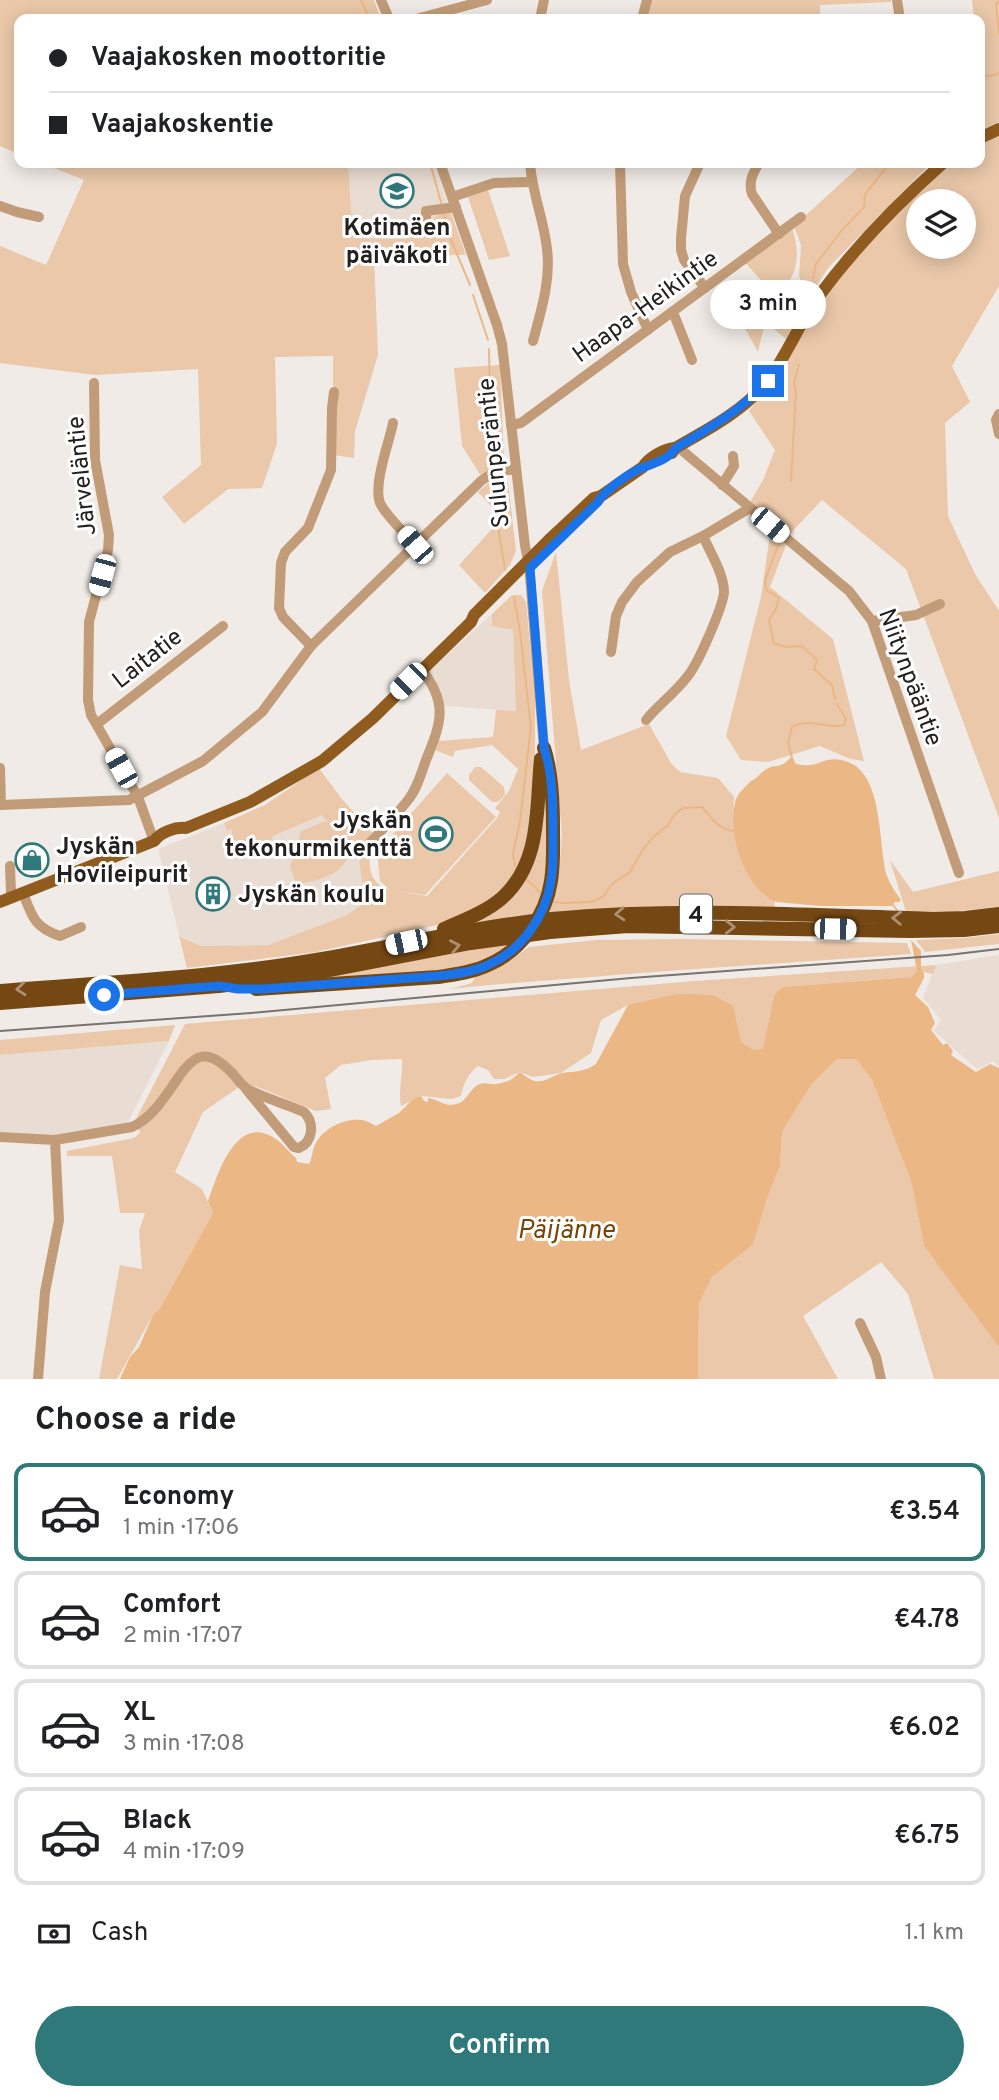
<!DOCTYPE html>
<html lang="en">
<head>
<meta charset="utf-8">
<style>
  :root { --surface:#fff; --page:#f6f6f6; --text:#202124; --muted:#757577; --line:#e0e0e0; --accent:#2f797a }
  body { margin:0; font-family:Overpass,sans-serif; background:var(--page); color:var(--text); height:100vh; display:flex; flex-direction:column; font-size:26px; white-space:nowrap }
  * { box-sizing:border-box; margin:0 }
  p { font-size:23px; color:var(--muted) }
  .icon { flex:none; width:38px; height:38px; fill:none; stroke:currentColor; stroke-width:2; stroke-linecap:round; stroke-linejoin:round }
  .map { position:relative; height:1379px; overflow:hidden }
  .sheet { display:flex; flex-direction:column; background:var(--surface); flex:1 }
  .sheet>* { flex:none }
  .banner { position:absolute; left:14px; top:14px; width:971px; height:154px; border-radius:14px; box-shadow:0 4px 18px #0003; display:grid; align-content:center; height:154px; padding:0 35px; background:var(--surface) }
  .controls { position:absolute; left:906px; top:189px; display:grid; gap:14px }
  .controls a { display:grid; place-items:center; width:70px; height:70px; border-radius:50%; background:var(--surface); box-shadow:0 4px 18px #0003; font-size:35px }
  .end { position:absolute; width:32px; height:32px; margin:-16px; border:9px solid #1a73e8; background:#fff; box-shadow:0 0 0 4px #fff }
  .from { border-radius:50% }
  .bubble { position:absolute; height:49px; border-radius:24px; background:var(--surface); box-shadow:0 4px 18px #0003; font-size:23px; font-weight:600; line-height:49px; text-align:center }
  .car { position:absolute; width:21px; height:42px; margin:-21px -10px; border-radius:9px; box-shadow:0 0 5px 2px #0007; background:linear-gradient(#fff 24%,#345 0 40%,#fff 0 76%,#345 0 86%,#fff 0) }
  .banner b { display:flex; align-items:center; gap:24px; height:66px; font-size:26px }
  .banner b+b { border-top:2px solid var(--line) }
  .banner i { width:18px; height:18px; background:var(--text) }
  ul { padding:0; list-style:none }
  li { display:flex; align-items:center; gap:21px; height:98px; margin:0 14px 10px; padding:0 21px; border:4px solid var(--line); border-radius:14px }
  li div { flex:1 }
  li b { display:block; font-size:26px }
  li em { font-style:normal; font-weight:600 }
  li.current { border-color:var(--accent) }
  li>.icon { width:63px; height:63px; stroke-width:1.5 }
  h2 { padding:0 35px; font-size:32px; line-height:84px }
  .pay { display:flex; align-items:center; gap:18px; height:77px; padding:0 35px; font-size:26px }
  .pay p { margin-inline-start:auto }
  .primary-button { display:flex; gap:14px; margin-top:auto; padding:14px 35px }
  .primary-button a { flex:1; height:80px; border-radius:42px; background:var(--accent); color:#fff; font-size:28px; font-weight:600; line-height:80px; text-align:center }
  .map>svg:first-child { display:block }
  .built { fill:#e9ddd3 }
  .green { fill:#eac8a9; fill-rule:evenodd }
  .water { fill:#ebb785 }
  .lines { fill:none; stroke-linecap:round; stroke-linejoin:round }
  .stream { stroke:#ebb785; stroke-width:2 }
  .minor { stroke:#c29c78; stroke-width:10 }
  .major { stroke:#905b1f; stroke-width:12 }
  .highway { stroke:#754813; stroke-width:14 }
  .rail { stroke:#767370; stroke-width:2 }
  .oneway { stroke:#ac9171 }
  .route { stroke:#1a73e8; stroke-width:9 }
  .labels { text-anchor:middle; stroke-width:6; stroke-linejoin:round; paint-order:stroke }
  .shield { fill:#fff; stroke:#656463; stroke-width:2 }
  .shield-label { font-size:23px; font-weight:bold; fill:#232120 }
  .poi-label { font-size:24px; font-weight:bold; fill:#232120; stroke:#fff; text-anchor:start }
  .street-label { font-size:24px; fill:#232120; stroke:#fff }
  .water-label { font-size:26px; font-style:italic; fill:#754406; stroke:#fff }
</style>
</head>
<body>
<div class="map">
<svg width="999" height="1379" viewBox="0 0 999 1379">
  <rect width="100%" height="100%" fill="#f0ebe6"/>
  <g class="built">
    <polygon points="348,163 434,163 451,213 445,211 433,220 425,220 405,239 353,238"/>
    <polygon points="492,614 493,626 513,629 516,711 444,706 441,691 435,679 428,672"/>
    <polygon points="322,815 359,861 364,894 360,906 347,915 268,945 201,946 179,935 158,849 224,823 227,830 256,819 273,836"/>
    <polygon points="999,955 999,1067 993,1061 977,1069 934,1031 941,1020 923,998 936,965"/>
    <polygon points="169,1041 127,1124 55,1135 0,1134 0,1055"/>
  </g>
  <g class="green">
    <polygon points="0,0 374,0 381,19 19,19 19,154 0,146"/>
    <polygon points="651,0 891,0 891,2 820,5 820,19 647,19"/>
    <polygon points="972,0 999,0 999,122 980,131 980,19 974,19"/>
    <path d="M999,133V286L952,366L970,402L945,423L948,516L975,574L999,611V818L906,569L822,500L786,538L748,506L763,480L775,450L749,411L772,383L821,301L851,262L948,163H980V142ZM919,201H964V247H919Z"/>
    <path d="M42,163H348L353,238L405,239L425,220H433C438,213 442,211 451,213L466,255L374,256L378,355L355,431L354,458L333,455L335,391L333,384V356L275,357L277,444L262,488L228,489L184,524L162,497L201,465L198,369L95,375L0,363V246L46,265L84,180Z"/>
    <polygon points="863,163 931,163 828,268 809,297 799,277 801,245 794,226"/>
    <polygon points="487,187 510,256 489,260 467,194"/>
    <path d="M792,228C808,275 781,286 765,325C762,333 760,343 758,352L741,321L771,292L744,261Z"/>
    <polygon points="797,279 808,299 786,339 769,325"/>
    <polygon points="500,365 504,460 481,476 462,446 454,368"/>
    <polygon points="495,477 508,482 516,551 510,565 485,593 459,565 502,518 478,492"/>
    <polygon points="771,527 786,545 770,587 833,639 864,761 850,759 820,746 768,762 741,760 726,736 761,597"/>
    <path d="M556,552L569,680L581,750L649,724L671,763L680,772L718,778L734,797C732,832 738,883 775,901L774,909L465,924L516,887L544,762L556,881L559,876L562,835L542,591Z"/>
    <path d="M512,595H521L526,602L535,694V797L528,841L520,863L508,883L480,907L437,925L316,952L187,968L179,936L201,946L268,945L347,915L360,906L364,894L359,861L371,846C368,863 368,884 389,889L380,881L377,852L447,773L496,817L425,895L393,891L427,896L497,818L500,812L495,808L509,791L518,769L492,745L455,751L453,757L435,750L438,741L493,737L496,710L516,711L513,630L492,626V614Z"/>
    <polygon points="475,767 481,767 504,787 505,795 498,802 492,802 469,780 469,775"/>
    <path d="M319,768L341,798L372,833L355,854L350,849C348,854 347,861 343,865C337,875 307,885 296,883L290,867L301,831L326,821L329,823L322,815L273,836L270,843L240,854L231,841L232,829L227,831L224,823L265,805Z"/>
    <polygon points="890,860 913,892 999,871 999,907 947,912 906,912"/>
    <polygon points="999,934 999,944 925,952 916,940 965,938"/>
    <polygon points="682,939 907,943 911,954 667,971 489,985 450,989 472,983 476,976 502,966 529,947 597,940"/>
    <polygon points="514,942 490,959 458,969 307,981"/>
    <path d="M936,965L933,974L917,971L911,977L782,987L774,995L763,1048L754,1050L741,1042L628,1005L601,1020L591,1053L561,1073L533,1077L520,1072L504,1079H494L488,1070L478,1066C468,1074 463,1084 461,1096L452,1099L421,1096L401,1106C398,1090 403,1075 402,1059L371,1060L341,1065L325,1078L331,1109L316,1111L255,1086L239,1087L203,1112L175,1172L202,1189L213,1213L162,1306L153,1315L117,1379H99L120,1265L142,1269L139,1231L145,1213H120L112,1156H67V1151L134,1138L140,1133L136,1119L185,1024L695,981Z"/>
    <polygon points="175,1025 169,1041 0,1055 0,1040"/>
    <polygon points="837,1059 856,1059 872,1080 911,1181 924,1246 996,1341 999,1347 999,1379 934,1379 908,1294 881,1262 803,1316 838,1379 698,1379 699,1304 712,1277 753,1243 768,1196 780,1166 782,1132 811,1085"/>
  </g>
  <g class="water">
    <path d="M790,758H793L796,764C821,770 822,753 848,762C884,775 878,846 887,876C890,884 896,893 901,900L899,902H895L892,906H820L777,902C744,890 728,835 735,803C736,795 745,787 751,781C758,778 759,774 765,770C775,763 780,770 790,758Z"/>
    <path d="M911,940L921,951V968L924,974V978L915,995L928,1007L935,1023L931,1030L943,1045L947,1043L953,1051L951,1055L976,1072L990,1064L999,1068V1347L924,1246L911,1181L872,1080L856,1059H837L811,1085L782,1132L780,1166L768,1196L753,1244L712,1277L699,1304L698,1379H120L130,1357L139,1347L153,1315L161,1307L213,1213L208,1201C217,1176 236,1111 276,1139C283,1144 289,1152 296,1158L297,1162L309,1164C313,1157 312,1149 316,1143C324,1127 349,1116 366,1121C369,1122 372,1124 376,1126L399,1113L413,1099L421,1096L424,1101L428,1102V1098C436,1099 442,1104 449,1105C469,1105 467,1089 480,1084C486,1082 490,1085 496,1084C500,1084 509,1081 512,1079C515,1077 517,1074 520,1072C524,1075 530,1080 535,1081C545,1083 553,1075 563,1073C575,1071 585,1072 596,1064L628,1005L677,994L713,995L733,1006L741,1042L754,1050L763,1048L774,995L782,987L911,977L917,971Z"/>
  </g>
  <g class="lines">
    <g class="stream">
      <polyline points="361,0 370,19"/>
      <polyline points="999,2 996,3 999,34"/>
      <polyline points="980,77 995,75 999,73"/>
      <polyline points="430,163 442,206"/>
      <polyline points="444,214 449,235 470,285"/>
      <polyline points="813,278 816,264 842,230 864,207 865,194 890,163"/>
      <polyline points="473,295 488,340"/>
      <polyline points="780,329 790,303"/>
      <polyline points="489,349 491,456 493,462"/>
      <polyline points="500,475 495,507 505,570"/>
      <polyline points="791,481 796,392 794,383 799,364"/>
      <polyline points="779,543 765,580 766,590 779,598 776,609 769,620 774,643 786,647 802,646 817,660 814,669 832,685 835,699"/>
      <polyline points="514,597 520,631 531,727 520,821 513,854 515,866"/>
      <path d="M792,758L788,742L792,727C811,717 829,730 844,725L846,718L837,704"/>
      <polyline points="526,879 541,893"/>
      <path d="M553,902L564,903L590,902L603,897L612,884L630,872L640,854L653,837L668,825L675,814L683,808L702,807C712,818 718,830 734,831"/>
      <polyline points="893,905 897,910"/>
    </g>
    <g class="minor">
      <polyline points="381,0 389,19"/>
      <polyline points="897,0 900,19"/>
      <polyline points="416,19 487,0"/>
      <polyline points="540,19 544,0"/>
      <polyline points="642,19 647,0"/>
      <polyline points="440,163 497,325 502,344 525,546 529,564 544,748"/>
      <path d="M530,163C532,193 544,220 547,249C551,280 541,311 533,341"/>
      <polyline points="620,163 623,264 631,292 648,330"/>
      <polyline points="700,163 685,196 681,238 681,250 684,260 705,288"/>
      <path d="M759,163C753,173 748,182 752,194L779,234"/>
      <polyline points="452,197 494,183 531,182"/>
      <polyline points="0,206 17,212 39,217"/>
      <polyline points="426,217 426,211 456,207"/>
      <polyline points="673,312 692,360"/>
      <polyline points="94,383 95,460 109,535 108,550 89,622 88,700 91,715 138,797 154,841"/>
      <polyline points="999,414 996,420 999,434"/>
      <path d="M393,423C389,443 373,484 380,503C386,516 406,534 415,545"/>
      <polyline points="511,425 521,423 801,217"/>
      <polyline points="678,447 849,591 872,621 959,873"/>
      <polyline points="722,485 734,466 733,456"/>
      <polyline points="872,621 916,615 940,604"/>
      <polyline points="311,646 283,617 279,608 281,563 285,552 308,528 331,470 332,408 334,392"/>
      <polyline points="611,652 616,616 622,602 637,582 670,552 703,536 750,508"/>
      <path d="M646,720C658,705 675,693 687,677C697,666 723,607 724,592C724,574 710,552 703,536"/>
      <polyline points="97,724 223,626"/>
      <polyline points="0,768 1,805"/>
      <polyline points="0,805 129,800 203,761 262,712 311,646 481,481 494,472 516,469"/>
      <path d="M360,854C376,836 393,819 408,800C417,789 421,774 426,760C441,723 449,703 421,669"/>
      <polyline points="10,866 11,893 13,897"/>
      <path d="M23,893C32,917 35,928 60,936L81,927"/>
      <polyline points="0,1137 55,1140 59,1220 45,1292 38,1379"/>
      <path d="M55,1140L132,1127C153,1117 163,1099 176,1081C195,1051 209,1048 234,1075C238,1080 243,1087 249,1090C267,1099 286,1104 304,1112C315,1123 313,1142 299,1148L294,1147L246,1089"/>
      <polyline points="860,1323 876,1357 881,1379"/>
    </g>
    <g class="major">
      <polyline points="980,138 999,129"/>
      <path d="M672,453L675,448C707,430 743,411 766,383C787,356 799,323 819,296C855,247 898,203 943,163"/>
      <path d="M0,902L154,841C161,832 175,827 186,828L250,802L322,761L373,718L471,622L474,615L549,540L594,498L601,496L643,467C649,457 664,449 675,448"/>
    </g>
    <g class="highway">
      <path d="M444,929C464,920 486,912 502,898C542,862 536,807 541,759"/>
      <path d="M256,989L438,977C456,974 474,972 490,964C522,950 546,915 551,881C554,863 553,845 553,827C553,801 552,772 544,748"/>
      <path d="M0,991C106,982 212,978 316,960C395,947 472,927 551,919C678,907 806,915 933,919L965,918L999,914"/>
      <polyline points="0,1003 219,986 320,972 471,943 550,932 628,926 910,931 964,930 999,926"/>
    </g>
    <polyline class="rail" points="0,1031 251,1013 631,978 948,955 999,949"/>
  </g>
  <defs><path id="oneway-chevron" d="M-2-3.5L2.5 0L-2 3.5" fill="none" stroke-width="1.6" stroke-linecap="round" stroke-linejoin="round" transform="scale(1.75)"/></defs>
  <g class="oneway">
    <use href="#oneway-chevron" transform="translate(620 914) rotate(176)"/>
    <use href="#oneway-chevron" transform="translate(897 918) rotate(-178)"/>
    <use href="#oneway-chevron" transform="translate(730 927) rotate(1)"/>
    <use href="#oneway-chevron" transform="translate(455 946) rotate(-11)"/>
    <use href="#oneway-chevron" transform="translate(21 989) rotate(175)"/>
  </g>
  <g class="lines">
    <path class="route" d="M104,995L219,986L238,989H264L438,976C456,974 474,972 490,964C522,950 546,915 551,881C554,865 553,849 553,833C553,805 553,774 544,748L530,568L598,502C604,491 630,472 642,468C654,463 668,460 676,448C709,428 742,410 768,381"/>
  </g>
  <defs>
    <symbol id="school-ring" viewBox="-11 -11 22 22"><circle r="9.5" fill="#fff" stroke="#2f797a" stroke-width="1.5"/><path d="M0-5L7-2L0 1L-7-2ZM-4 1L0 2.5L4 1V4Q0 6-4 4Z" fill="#2f797a"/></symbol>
    <symbol id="stadium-ring" viewBox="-11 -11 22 22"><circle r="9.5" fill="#fff" stroke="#2f797a" stroke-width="1.5"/><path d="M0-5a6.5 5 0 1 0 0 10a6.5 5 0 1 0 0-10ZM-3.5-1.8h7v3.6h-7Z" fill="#2f797a"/></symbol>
    <symbol id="shop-ring" viewBox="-11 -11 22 22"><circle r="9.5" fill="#fff" stroke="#2f797a" stroke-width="1.5"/><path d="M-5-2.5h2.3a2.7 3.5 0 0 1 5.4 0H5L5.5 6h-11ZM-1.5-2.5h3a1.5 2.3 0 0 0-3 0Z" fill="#2f797a"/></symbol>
    <symbol id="building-ring" viewBox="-11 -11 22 22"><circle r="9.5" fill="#fff" stroke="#2f797a" stroke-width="1.5"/><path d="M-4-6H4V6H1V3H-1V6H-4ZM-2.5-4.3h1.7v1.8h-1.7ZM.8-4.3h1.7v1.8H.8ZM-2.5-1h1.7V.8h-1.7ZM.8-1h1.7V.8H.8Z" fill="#2f797a"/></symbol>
  </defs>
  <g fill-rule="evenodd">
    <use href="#school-ring" x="378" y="172" width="38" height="38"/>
    <use href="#stadium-ring" x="417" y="815" width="38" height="38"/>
    <use href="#shop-ring" x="13" y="841" width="38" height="38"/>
    <use href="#building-ring" x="194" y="875" width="38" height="38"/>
  </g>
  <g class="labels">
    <rect class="shield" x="680" y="894.5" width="32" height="39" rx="5"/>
    <g class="shield-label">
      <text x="696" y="922">4</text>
    </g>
    <g class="poi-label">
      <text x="397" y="235" text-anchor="middle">Kotimäen<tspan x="397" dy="28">päiväkoti</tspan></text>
      <text x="412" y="828" text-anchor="end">Jyskän<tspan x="412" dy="28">tekonurmikenttä</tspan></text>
      <text x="56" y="854">Jyskän<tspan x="56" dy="28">Hovileipurit</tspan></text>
      <text x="238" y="902">Jyskän koulu</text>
    </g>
    <g class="street-label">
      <text transform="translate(645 306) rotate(-36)" y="8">Haapa-Heikintie</text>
      <text transform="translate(493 453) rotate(-96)" y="8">Sulunperäntie</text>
      <text transform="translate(81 476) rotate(-96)" y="8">Järveläntie</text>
      <text transform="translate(147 658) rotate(-38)" y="8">Laitatie</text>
      <text transform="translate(911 677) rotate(70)" y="8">Niitynpääntie</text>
    </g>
    <g class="water-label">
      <text x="566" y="1238">Päijänne</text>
    </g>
  </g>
</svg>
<div class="controls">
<a><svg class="icon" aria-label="layers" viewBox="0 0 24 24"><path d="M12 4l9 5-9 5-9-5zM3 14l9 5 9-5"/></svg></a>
</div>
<i class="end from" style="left:104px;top:995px"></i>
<i class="end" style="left:768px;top:381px"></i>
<div class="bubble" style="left:710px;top:280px;width:116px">3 min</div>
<i class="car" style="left:770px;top:525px;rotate:130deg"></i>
<i class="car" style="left:415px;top:545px;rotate:319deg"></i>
<i class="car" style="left:102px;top:575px;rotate:195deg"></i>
<i class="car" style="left:408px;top:681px;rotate:225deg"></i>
<i class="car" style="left:121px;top:768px;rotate:331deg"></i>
<i class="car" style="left:835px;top:929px;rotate:91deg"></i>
<i class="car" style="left:406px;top:942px;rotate:258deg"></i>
<div class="banner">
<b><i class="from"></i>Vaajakosken moottoritie</b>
<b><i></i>Vaajakoskentie</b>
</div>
</div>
<section class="sheet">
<h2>Choose a ride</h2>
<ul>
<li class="current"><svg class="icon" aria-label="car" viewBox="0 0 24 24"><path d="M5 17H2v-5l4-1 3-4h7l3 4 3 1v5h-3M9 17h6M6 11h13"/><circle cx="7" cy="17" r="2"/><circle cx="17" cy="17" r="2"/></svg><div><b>Economy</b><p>1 min · 17:06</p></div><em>€3.54</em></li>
<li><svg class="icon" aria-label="car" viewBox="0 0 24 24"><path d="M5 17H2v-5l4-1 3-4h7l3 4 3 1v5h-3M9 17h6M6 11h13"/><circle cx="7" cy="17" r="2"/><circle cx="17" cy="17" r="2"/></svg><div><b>Comfort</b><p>2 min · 17:07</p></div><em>€4.78</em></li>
<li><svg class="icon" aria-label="car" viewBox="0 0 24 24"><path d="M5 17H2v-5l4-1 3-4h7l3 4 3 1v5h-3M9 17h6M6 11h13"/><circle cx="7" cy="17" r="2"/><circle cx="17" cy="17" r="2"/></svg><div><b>XL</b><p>3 min · 17:08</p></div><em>€6.02</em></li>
<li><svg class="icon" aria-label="car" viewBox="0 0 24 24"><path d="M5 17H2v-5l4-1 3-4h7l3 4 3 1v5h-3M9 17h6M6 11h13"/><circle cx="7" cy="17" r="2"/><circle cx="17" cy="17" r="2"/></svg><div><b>Black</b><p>4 min · 17:09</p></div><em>€6.75</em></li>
</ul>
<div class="pay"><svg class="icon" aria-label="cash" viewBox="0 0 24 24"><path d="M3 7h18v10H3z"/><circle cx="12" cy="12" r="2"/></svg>Cash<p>1.1 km</p></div>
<div class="primary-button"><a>Confirm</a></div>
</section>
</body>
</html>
